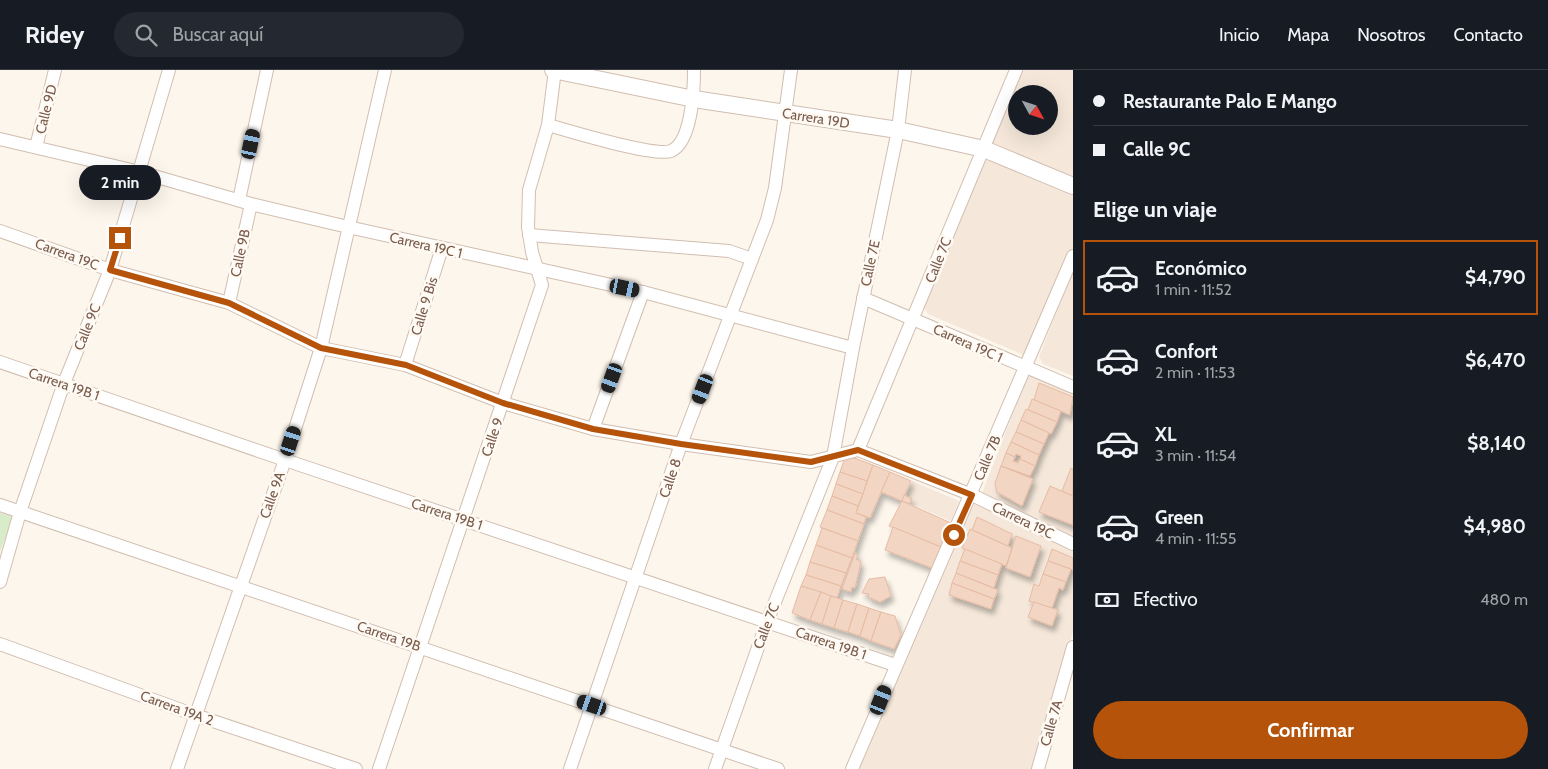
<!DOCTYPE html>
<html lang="es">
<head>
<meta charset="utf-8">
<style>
  :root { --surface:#171b24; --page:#242831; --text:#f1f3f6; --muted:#9ea1a6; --line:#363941; --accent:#b45309 }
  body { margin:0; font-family:Cabin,sans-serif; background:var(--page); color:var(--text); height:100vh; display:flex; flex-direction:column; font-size:19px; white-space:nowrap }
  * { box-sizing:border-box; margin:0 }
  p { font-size:16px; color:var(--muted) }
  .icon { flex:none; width:28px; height:28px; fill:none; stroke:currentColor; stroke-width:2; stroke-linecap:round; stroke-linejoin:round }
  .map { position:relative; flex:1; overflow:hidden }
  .details { display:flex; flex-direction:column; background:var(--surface); width:475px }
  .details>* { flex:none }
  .hud { display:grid; align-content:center; height:110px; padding:0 20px; background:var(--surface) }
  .needle { width:32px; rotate:130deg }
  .buttons { position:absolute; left:1008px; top:15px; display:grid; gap:10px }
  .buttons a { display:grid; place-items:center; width:50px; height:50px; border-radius:50%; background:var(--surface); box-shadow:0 5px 20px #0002; font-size:25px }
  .end { position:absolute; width:22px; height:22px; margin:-11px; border:6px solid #b45309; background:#fff; box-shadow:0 0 0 2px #fff }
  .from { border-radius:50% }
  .bubble { position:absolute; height:35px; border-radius:18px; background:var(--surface); box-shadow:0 5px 20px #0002; font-size:16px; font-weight:800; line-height:35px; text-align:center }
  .car { position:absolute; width:15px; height:30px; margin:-15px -8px; border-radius:6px; box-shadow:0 0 4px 1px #0007; background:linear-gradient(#222 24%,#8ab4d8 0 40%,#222 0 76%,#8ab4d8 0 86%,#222 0) }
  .hud b { display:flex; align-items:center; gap:18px; height:48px; font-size:19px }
  .hud b+b { border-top:1px solid var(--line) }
  .hud i { width:12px; height:12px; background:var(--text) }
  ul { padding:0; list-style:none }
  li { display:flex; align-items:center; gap:15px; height:75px; margin:0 10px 8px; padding:0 10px; border:2px solid transparent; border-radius:0px }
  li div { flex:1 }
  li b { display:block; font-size:19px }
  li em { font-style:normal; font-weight:800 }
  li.on { border-color:var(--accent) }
  li>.icon { width:45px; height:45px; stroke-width:1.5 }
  h2 { padding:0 20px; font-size:22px; line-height:60px }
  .pay { display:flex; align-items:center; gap:12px; height:55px; padding:0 20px; font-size:19px }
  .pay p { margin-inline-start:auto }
  .action { display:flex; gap:10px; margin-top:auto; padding:10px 20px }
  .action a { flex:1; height:58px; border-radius:30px; background:var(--accent); color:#fff; font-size:20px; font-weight:800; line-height:58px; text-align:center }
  header { display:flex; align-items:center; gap:30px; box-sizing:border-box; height:70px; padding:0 25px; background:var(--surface); border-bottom:1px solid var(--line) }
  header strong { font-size:24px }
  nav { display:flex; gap:28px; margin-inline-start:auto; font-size:18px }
  .search { width:350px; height:45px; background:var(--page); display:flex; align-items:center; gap:12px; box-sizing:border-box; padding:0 18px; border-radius:28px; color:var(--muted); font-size:19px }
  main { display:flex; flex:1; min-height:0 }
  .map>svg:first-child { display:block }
  .residential { fill:#f5e8da; fill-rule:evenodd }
  .green { fill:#d8ecc9 }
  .building { fill:#f3d5c3; stroke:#e6bba3; filter:url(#shadow) }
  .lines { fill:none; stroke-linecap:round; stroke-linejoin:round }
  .minor-casing { stroke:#d1beb0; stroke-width:14 }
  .tertiary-casing { stroke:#d1beb0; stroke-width:18 }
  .minor { stroke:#fff; stroke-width:12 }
  .tertiary { stroke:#fff; stroke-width:16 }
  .route { stroke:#b45309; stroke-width:6 }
  .labels { text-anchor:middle; stroke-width:5; stroke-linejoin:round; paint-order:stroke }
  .street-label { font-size:14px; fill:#7a5c4d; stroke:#fffaf3 }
</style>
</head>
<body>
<header>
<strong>Ridey</strong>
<div class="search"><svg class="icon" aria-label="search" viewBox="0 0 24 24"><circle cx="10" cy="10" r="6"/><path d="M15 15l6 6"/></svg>Buscar aquí</div>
<nav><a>Inicio</a><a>Mapa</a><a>Nosotros</a><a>Contacto</a></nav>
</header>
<main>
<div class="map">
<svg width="1073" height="699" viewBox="0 0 1073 699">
  <defs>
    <filter id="shadow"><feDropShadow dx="3" dy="5.5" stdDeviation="2.5" flood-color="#0004"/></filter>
  </defs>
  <rect width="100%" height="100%" fill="#fdf6ec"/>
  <g class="residential">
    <path d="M1018,0H1073V109L991,75ZM1016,24H1049V56H1016Z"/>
    <polygon points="987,85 1073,119 1073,178 1032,285 1026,286 928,244 924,238 981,89"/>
    <polygon points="1073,199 1073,306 1043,294 1039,287"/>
    <polygon points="1028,304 1073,322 1073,469 981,426"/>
    <polygon points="912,411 959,431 951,451 905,431"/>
    <polygon points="974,434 1073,479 1073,562 1032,699 859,699"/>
  </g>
  <polygon class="green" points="0,443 13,447 0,482"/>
  <g class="building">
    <polygon points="1039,313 1073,327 1070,345 1034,330"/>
    <polygon points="1032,329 1061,341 1057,352 1028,340"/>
    <polygon points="1026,339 1057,352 1051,364 1021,350"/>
    <polygon points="1021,350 1049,363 1044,374 1016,362"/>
    <polygon points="1016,362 1044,374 1039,385 1011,372"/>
    <polygon points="1011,372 1039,385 1035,396 1020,389 1021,386 1016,384 1015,387 1006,383"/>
    <polygon points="1006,383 1015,387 1013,391 1018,393 1020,389 1035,396 1030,406 1001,396"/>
    <polygon points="846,385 873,395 867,411 840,402"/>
    <polygon points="873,395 890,402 870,448 856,443"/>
    <polygon points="1001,396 1033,409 1022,436 997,422 995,413"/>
    <polygon points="1071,398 1073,399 1073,426 1062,421"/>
    <polygon points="840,402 867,411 863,424 836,414"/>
    <polygon points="890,402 911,411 902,431 881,422"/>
    <polygon points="836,414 863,424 858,436 832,426"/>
    <polygon points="1050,416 1073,426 1073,455 1039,442"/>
    <polygon points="904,425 912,429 909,434 902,431"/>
    <polygon points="832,426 858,436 856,443 866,447 864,454 827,440"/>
    <polygon points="902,431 951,453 941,477 889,456"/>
    <polygon points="827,440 864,454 858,471 820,457"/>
    <polygon points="977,447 1012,464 1008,476 972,460"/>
    <polygon points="893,457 941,477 932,498 885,480"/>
    <polygon points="822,458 858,471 852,488 816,475"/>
    <polygon points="970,459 1012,478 1006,496 962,478"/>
    <polygon points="1016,466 1041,476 1030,507 1006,498"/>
    <polygon points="816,475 852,488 846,503 810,492"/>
    <polygon points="965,479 1002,494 998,505 960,491"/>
    <polygon points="1052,479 1073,488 1073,500 1048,491"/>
    <polygon points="855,483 858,485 856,489 861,492 855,518 852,517 851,522 842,519"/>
    <polygon points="960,491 998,505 994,518 956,503"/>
    <polygon points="1048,491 1071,499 1066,512 1043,504"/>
    <polygon points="810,492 846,503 841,516 806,505"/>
    <polygon points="956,503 998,520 994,529 952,513"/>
    <polygon points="1043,504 1066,512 1063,520 1059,518 1052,538 1029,531 1034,514 1039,516"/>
    <polygon points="806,505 841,516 837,528 801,516"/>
    <polygon points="885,507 891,526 880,532 868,527 869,524 862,523 869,509"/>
    <polygon points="952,513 994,529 991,539 949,525"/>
    <polygon points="801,516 821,522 810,550 792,543"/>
    <polygon points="821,522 831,526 822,554 810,550"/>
    <polygon points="831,526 843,530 834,558 822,554"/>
    <polygon points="843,530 857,534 848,562 834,558"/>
    <polygon points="1034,532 1058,540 1052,556 1028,547"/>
    <polygon points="857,534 869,538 860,566 848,562"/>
    <polygon points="869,538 881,542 871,571 860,566"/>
    <polygon points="881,542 895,546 901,565 894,579 871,571"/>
  </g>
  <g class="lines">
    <defs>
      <g id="minor">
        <path d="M548,55C569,61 654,87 671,81C692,72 694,19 694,0"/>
        <polyline points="0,69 140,102 251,134 348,157 643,222 853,278"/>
        <polyline points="36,77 55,0"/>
        <polyline points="239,130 267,0"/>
        <polyline points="0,161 110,200 229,233 321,278 405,295 503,333 593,359 681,374 811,392 858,380 972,425 1073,474"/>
        <polyline points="529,165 729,181 752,189"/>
        <polyline points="863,228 1073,317"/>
        <polyline points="229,233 251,134"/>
        <polyline points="0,292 285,390 895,595"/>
        <polyline points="405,295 442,178"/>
        <polyline points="593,359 643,222"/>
        <polyline points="858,380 1016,0"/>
        <polyline points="0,435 778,699"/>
        <polyline points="0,512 20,442 64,313 110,200 169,0"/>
        <polyline points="0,574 195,645 356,699"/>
        <polyline points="177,699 285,390 321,278 385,0"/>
        <polyline points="379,699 542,215 532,182 528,157 529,120 548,55 555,0"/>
        <polyline points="570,699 681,374 767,150 775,118 791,0"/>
        <polyline points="715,699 767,552 833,387 853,278 898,60 905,0"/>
        <polyline points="852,699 1073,186"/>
        <polyline points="1038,699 1073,577"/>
      </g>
      <polyline id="tertiary" points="553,0 694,29 898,60 984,79 1073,116"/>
    </defs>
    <use href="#minor" class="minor-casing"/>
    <use href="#tertiary" class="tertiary-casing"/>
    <use href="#minor" class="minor"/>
    <use href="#tertiary" class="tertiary"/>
  </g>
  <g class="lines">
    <polyline class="route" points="120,168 110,200 229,233 321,278 406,295 503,333 593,359 681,374 811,392 858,380 972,425 954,465"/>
  </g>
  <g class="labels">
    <g class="street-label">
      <text transform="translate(46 39) rotate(-76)" y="5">Calle 9D</text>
      <text transform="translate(816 48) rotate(9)" y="5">Carrera 19D</text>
      <text transform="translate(426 175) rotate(13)" y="5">Carrera 19C 1</text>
      <text transform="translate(240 183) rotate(-78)" y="5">Calle 9B</text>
      <text transform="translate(67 184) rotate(20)" y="5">Carrera 19C</text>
      <text transform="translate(938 190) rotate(-68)" y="5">Calle 7C</text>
      <text transform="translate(870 193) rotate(-78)" y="5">Calle 7E</text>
      <text transform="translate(424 236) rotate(-73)" y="5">Calle 9 Bis</text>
      <text transform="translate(87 257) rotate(-68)" y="5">Calle 9C</text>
      <text transform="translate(968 273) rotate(24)" y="5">Carrera 19C 1</text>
      <text transform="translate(64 314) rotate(19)" y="5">Carrera 19B 1</text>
      <text transform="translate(492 367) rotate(-71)" y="5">Calle 9</text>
      <text transform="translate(987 388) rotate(-67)" y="5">Calle 7B</text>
      <text transform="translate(670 408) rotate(-71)" y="5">Calle 8</text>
      <text transform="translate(272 425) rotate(-70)" y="5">Calle 9A</text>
      <text transform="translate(447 444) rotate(18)" y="5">Carrera 19B 1</text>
      <text transform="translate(1023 450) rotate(26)" y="5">Carrera 19C</text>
      <text transform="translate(766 556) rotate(-69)" y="5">Calle 7C</text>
      <text transform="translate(389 566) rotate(19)" y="5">Carrera 19B</text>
      <text transform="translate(831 573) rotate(19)" y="5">Carrera 19B 1</text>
      <text transform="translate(177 638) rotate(20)" y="5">Carrera 19A 2</text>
      <text transform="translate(1051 653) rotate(-74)" y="5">Calle 7A</text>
    </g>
  </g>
</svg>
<div class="buttons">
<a><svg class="needle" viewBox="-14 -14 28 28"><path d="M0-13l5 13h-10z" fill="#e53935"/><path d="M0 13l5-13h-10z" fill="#9ea1a6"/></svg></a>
</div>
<i class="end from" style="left:954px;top:465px"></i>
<i class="end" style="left:120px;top:168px"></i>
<div class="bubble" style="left:79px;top:95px;width:82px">2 min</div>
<i class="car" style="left:251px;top:74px;rotate:12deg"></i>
<i class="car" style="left:625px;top:218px;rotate:102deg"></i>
<i class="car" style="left:612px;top:308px;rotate:200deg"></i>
<i class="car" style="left:703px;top:319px;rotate:201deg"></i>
<i class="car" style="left:291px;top:371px;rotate:18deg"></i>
<i class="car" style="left:881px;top:630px;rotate:22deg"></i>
<i class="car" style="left:592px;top:635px;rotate:289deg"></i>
</div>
<section class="details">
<div class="hud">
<b><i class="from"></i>Restaurante Palo E Mango</b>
<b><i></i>Calle 9C</b>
</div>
<h2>Elige un viaje</h2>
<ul>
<li class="on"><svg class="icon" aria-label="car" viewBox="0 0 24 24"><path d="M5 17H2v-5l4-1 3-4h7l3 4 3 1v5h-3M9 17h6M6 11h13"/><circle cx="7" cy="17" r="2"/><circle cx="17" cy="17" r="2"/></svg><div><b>Económico</b><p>1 min · 11:52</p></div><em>$4,790</em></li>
<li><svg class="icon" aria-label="car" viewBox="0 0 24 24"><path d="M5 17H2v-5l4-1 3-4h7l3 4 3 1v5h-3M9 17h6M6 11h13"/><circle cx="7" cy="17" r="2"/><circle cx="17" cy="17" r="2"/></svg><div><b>Confort</b><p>2 min · 11:53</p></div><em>$6,470</em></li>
<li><svg class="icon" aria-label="car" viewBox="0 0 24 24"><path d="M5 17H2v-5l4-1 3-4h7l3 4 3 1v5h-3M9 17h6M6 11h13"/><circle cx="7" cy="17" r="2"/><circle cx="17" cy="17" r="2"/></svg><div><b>XL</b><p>3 min · 11:54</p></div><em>$8,140</em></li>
<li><svg class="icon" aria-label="car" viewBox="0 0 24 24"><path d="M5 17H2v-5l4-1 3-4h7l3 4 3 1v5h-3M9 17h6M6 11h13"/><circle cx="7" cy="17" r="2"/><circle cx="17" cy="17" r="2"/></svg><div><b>Green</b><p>4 min · 11:55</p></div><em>$4,980</em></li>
</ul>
<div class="pay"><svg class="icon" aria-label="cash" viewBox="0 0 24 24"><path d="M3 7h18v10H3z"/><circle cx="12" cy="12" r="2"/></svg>Efectivo<p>480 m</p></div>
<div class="action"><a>Confirmar</a></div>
</section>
</main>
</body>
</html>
